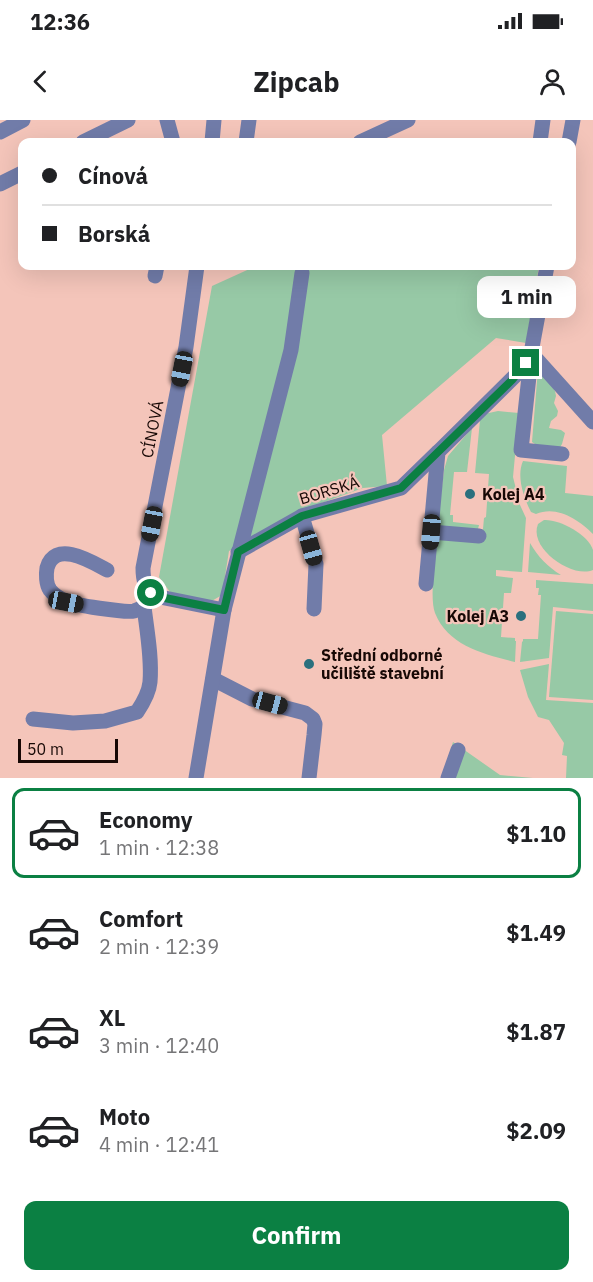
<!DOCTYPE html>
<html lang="en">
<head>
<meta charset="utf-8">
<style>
  :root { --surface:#fff; --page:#f2f2f2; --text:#202124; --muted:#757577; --line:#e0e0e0; --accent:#0b8043 }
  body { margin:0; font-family:"IBM Plex Sans",sans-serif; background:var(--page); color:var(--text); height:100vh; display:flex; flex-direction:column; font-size:22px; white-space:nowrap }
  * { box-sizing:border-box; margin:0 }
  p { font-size:20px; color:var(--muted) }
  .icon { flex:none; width:33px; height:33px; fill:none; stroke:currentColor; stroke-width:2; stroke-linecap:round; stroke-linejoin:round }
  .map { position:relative; height:658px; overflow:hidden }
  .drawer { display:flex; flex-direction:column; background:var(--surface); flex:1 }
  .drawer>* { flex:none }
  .hud { position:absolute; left:18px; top:18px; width:558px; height:132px; border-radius:12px; box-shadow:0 6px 24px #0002; display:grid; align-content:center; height:132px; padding:0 24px; background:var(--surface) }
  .scale { position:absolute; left:18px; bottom:15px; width:100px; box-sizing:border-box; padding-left:6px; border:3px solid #170805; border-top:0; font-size:16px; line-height:21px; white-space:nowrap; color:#170805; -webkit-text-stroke:4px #f4c5ba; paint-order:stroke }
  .end { position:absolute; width:27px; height:27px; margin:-14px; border:8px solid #0b8043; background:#fff; box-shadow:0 0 0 3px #fff }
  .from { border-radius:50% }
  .bubble { position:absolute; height:42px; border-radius:12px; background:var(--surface); box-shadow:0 6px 24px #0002; font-size:20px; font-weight:700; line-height:42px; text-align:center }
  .car { position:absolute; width:18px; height:36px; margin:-18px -9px; border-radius:8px; box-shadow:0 0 4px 2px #0007; background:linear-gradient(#222 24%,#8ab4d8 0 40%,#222 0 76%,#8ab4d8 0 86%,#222 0) }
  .hud b { display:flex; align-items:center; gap:21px; height:57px; font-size:22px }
  .hud b+b { border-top:2px solid var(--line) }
  .hud i { width:15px; height:15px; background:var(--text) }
  ul { padding:10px 0 0; list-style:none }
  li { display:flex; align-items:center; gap:18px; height:90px; margin:0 12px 9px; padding:0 12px; border:3px solid transparent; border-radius:12px }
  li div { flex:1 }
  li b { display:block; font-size:22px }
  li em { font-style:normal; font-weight:700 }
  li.active { border-color:var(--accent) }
  li>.icon { width:54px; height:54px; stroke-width:1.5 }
  .button { display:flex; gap:12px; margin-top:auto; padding:12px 24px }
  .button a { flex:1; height:69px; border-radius:12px; background:var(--accent); color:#fff; font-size:24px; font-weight:700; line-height:69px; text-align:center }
  .status { display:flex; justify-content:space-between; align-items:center; height:42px; padding:0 30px; background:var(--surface); direction:ltr }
  .status svg { height:16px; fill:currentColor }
  header { display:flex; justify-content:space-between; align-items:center; height:78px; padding:0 24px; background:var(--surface); font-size:27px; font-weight:700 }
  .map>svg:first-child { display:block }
  .green { fill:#97c9a6 }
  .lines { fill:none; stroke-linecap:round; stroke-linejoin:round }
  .minor { stroke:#717ca9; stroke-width:15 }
  .route { stroke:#0b8043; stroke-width:8 }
  .poi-dot { fill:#2a707e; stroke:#f4c5ba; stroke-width:2 }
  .labels { text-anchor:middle; stroke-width:4.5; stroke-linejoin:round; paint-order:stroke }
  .street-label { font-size:16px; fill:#170805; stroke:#f4c5ba }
  .poi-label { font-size:16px; font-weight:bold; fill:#170805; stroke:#f4c5ba; text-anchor:start }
</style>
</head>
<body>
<div class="status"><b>12:36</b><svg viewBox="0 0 49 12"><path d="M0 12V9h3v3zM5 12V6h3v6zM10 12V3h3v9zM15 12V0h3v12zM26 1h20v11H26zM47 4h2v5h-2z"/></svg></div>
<header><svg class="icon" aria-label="back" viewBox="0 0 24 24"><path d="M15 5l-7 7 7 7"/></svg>Zipcab<svg class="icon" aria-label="person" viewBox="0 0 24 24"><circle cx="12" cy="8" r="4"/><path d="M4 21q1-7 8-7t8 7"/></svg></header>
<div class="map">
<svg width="593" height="658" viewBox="0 0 593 658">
  <rect width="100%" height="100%" fill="#f4c5ba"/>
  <g class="green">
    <polygon points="256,146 539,146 526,223 496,218 382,315 387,366 363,368 294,393 229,431 222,475 210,482 170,472 159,457 212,166"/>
    <polygon points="538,249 542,250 555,271 556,276 554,283 558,291 557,296 551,301 549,308 561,310 565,313 562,324 559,329 538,326 532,322"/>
    <path d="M498,291L519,293L513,357L520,385L526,398L522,452L496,450V456L513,458L511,473H504L501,517L515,518V521H516L515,542C484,534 448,526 435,493C429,477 436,437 437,419L482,420L484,398L486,397L489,354L475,353L480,300L484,294Z"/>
    <polygon points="472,308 467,352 454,352 450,395 453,395 453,402 479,405 478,409 437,406 444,350 448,336"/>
    <path d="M523,341L567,346L565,373L593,376V414C579,400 557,385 536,394L531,392C524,378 516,357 523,341Z"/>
    <path d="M544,400C559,399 588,414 593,430C593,435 593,444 593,450C572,459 528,428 538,404Z"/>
    <path d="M530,423C538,437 548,447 561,455L528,452Z"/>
    <polygon points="536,460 593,464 593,491 553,487 549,538 520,542 522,522 523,521 523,519 538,519 541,475 538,475 539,468 536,468"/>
    <polygon points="556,491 593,494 593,580 549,577"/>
    <polygon points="549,544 546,580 593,583 593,658 566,658 567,636 562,635 564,623 549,600 538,597 528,577 520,550"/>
    <polygon points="453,622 500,655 533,658 442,658"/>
  </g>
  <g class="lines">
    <g class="minor">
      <polyline points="167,0 173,22"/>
      <polyline points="0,12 23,0"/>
      <polyline points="83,22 128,0"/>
      <polyline points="212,22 214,0"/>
      <polyline points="246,22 249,0"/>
      <polyline points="360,22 408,0"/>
      <polyline points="540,22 543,0"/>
      <polyline points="569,22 573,0"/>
      <polyline points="0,64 22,53"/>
      <path d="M197,146L186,227L143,448C143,460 145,469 155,476L224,490"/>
      <polyline points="155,156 157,146"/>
      <polyline points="531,233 593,302"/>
      <polyline points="531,238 521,330 562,334"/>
      <polyline points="302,396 316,444 314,489"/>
      <polyline points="431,412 479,416"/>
      <polyline points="238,432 302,396 401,368 438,332"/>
      <path d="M107,450C92,442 55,419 47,448C46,454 46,464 50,470C53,474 61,479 65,481C73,485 126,493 134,491C141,489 145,486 149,481"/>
      <polyline points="426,464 438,332 521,250 527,243 531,233 547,146"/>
      <polyline points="213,559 252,579 305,593 313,599 315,604 314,615 309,658"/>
      <path d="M33,599L73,603L105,601L137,592C143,583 149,573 150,562C152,538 147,511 144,487"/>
      <polyline points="196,658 224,490 291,230 302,153"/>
      <polyline points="448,658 458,630"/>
    </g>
  </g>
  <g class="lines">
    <polyline class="route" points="151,473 155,476 224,490 238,432 302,396 401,368 512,260 526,243"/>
  </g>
  <g class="poi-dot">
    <circle cx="470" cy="374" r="6"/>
    <circle cx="521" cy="496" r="6"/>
    <circle cx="309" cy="544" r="6"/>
  </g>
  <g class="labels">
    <g class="street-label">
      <text transform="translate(152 309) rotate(-79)" y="6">CÍNOVÁ</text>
      <text transform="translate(329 370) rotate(-17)" y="6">BORSKÁ</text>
    </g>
    <g class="poi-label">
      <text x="482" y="380">Kolej A4</text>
      <text x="509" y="502" text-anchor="end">Kolej A3</text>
      <text x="321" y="541">Střední odborné<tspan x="321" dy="18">učiliště stavební</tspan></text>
    </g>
  </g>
</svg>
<div class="scale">50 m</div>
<i class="end from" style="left:151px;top:473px"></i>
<i class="end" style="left:526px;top:243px"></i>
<div class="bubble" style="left:477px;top:156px;width:99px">1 min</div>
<i class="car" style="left:182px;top:249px;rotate:191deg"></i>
<i class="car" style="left:152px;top:404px;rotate:191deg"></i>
<i class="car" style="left:431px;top:412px;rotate:185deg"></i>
<i class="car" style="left:311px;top:428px;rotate:164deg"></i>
<i class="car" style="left:66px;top:482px;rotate:101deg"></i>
<i class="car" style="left:270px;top:583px;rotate:105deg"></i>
<div class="hud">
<b><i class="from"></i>Cínová</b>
<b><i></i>Borská</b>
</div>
</div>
<section class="drawer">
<ul>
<li class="active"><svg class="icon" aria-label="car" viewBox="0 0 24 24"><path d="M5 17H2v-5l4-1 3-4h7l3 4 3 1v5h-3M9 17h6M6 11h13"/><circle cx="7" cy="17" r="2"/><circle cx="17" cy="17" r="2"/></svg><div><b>Economy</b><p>1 min · 12:38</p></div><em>$1.10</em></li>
<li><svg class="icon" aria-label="car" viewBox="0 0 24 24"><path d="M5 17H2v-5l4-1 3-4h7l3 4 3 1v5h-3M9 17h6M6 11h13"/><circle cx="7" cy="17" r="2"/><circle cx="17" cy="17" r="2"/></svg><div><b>Comfort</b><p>2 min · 12:39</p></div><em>$1.49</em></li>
<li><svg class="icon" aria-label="car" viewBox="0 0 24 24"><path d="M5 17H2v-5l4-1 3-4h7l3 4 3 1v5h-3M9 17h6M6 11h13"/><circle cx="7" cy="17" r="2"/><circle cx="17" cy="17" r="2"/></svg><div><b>XL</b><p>3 min · 12:40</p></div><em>$1.87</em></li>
<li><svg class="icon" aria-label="car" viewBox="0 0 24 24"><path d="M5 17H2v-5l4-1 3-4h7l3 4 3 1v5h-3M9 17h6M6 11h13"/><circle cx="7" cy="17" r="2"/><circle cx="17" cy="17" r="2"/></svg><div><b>Moto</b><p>4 min · 12:41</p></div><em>$2.09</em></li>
</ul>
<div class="button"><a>Confirm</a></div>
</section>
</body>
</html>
